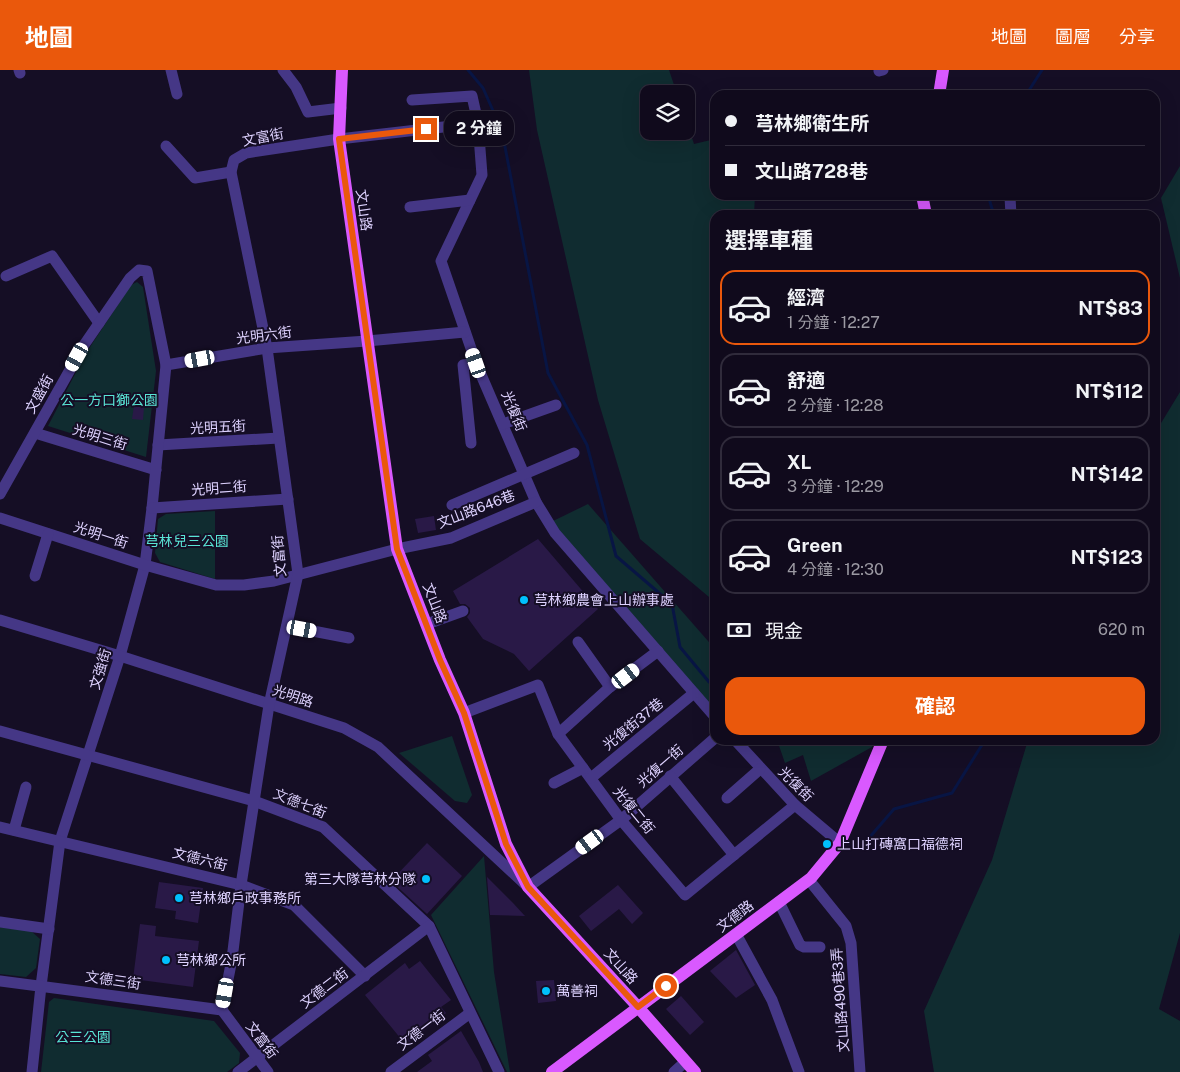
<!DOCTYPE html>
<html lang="zh-TW">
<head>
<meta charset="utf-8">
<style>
  :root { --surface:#100a1c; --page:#191325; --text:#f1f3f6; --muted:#9c9aa3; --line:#302b3b; --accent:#ea580c }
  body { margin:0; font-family:"Public Sans","Noto Sans TC",sans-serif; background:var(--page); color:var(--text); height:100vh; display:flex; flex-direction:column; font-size:19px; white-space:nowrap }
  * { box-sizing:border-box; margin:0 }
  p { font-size:16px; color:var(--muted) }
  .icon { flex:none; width:28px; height:28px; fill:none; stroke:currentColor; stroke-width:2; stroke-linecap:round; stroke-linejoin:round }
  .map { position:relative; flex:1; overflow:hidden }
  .side { position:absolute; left:710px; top:140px; width:450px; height:535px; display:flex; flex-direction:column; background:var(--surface); border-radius:15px; box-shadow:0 5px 20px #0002,0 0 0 1px var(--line) }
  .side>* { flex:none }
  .top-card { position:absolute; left:710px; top:20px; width:450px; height:110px; border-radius:15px; box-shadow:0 5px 20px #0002,0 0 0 1px var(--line); display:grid; align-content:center; height:110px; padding:0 15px; background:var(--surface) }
  .tools { position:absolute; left:640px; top:15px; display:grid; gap:10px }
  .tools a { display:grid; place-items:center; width:55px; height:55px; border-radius:10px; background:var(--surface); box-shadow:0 5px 20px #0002,0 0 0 1px var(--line); font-size:25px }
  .end { position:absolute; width:22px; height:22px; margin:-11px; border:6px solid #ea580c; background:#fff; box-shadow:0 0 0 2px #fff }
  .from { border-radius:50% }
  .bubble { position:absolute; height:35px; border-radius:15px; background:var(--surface); box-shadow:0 5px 20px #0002,0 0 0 1px var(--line); font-size:16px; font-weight:700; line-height:35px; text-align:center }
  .car { position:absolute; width:15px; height:30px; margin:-15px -8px; border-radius:6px; box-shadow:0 0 4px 1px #0007; background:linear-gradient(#fff 24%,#345 0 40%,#fff 0 76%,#345 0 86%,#fff 0) }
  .top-card b { display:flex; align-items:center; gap:18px; height:48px; font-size:19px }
  .top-card b+b { border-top:1px solid var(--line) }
  .top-card i { width:12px; height:12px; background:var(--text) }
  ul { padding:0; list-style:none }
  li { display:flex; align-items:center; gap:15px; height:75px; margin:0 10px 8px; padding:0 5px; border:2px solid var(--line); border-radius:15px }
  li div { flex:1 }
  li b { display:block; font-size:19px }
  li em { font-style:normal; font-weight:700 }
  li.selected { border-color:var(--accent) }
  li>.icon { width:45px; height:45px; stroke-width:1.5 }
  h2 { padding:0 15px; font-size:22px; line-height:60px }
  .pay { display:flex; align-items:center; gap:12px; height:55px; padding:0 15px; font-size:19px }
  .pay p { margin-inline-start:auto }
  .action { display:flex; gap:10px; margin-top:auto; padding:10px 15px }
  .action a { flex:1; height:58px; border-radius:15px; background:var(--accent); color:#fff; font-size:20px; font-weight:700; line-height:58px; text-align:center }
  header { display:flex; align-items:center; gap:30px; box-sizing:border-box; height:70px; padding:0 25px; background:var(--accent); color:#fff }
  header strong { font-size:24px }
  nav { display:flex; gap:28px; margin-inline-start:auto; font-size:18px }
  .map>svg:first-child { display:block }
  .green { fill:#102c30 }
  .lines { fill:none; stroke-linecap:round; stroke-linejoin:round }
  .stream { stroke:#081544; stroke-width:3 }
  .building { fill:#291947 }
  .minor { stroke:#453786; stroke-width:11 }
  .major { stroke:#d959ff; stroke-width:12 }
  .route { stroke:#ea580c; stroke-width:6 }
  .poi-dot { fill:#00c0fd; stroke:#150e25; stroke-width:2 }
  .labels { text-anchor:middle; stroke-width:4; stroke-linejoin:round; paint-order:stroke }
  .street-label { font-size:14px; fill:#ded2ff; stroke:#150e25 }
  .park-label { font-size:14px; fill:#59e4d5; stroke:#150e25 }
  .poi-label { font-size:14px; fill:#ded2ff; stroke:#150e25; text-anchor:start }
</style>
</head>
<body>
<header>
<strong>地圖</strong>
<nav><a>地圖</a><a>圖層</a><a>分享</a></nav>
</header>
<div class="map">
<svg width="1180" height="1002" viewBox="0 0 1180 1002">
  <rect width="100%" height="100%" fill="#150e25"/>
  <g class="green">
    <polygon points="529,0 669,0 677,24 649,24 649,61 686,61 686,50 694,74 715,69 715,125 755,125 754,145 715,145 715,532 640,469 598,330 537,60"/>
    <polygon points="1180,96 1180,208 1161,128"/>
    <polygon points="137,212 143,217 156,301 146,387 48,356 86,283 131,215"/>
    <polygon points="1180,322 1180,863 1159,939 1180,951 1180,1002 934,1002 924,941 992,790 1028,670 1155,670 1155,363"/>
    <polygon points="588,434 715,579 715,644 560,465 553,451"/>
    <polygon points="215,441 215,509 160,492 155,483 158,449 166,444"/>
    <polygon points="452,666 472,725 467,733 455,731 399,683"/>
    <polygon points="777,670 873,670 872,677 811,711 803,685 785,693"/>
    <polygon points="484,786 494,902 510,1002 507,1002 431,845"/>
    <polygon points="0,857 31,861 40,869 36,898 26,907 0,904"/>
    <polygon points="54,928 214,951 240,983 239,993 227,1002 41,1002 49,932"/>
  </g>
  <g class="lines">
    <g class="stream">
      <polyline points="468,0 483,18 502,61 548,303 587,375 616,486 672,534 680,577 709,612"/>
      <polyline points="1026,25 1042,0"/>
      <polyline points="990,125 990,132 994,145"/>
      <polyline points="862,776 894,739 952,723 985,670"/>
    </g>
  </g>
  <g class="building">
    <polygon points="134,336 144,337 143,350 132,349"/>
    <polygon points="434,446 436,460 418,463 415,449"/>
    <polygon points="538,469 598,539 529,601 514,584 483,569 467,547 470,543 470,538 465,534 460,534 453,521"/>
    <polygon points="427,773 462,806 427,844 391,811"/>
    <polygon points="487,807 513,833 525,846 490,845"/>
    <polygon points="159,812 203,818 198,853 175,849 176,841 155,838"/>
    <polygon points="618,815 643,843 632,854 619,839 591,861 579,846"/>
    <polygon points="140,854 156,856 155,866 199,871 193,917 133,909"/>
    <polygon points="736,880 755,915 736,928 710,901"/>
    <polygon points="420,891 451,930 441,937 446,943 406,975 365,925 405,893 409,899"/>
    <polygon points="554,910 556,931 538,933 536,911"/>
    <polygon points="681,926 704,952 690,965 666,939"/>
    <polygon points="461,961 479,992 483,1002 417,1002 432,991 428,985"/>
  </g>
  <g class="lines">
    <g class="minor">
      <polyline points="19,0 20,3"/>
      <polyline points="171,0 177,24"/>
      <polyline points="283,0 296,17 308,42 341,38"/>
      <polyline points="879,1 883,0"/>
      <polyline points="412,30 472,26 478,53 482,105 441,191 476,293 536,432 555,463 715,647"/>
      <polyline points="166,76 195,108 231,102"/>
      <polyline points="410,137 470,130"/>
      <polyline points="1011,145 1010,127 1011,125"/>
      <polyline points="6,206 52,186 99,253"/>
      <polyline points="166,295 267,278 367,271 465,262"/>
      <polyline points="503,354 556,335"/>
      <polyline points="35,363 156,400"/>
      <polyline points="471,373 463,295 476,293"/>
      <polyline points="158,375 279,368"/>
      <polyline points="0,424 84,275 130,208 139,200 147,201 166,295 152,438 145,495 120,586 60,771 41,916 32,1002"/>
      <polyline points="452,435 574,383"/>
      <polyline points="152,438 288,429"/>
      <polyline points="0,448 145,495 216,515 244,515 274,511 397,479 451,468 536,432"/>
      <polyline points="35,506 48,464"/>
      <polyline points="0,550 120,586 344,658 378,677 528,817 621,750 715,668"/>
      <polyline points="427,554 463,541"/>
      <polyline points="287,556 349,568"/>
      <polyline points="578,572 610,617"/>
      <polyline points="464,643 538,615 558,664 621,750 685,825 795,735"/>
      <polyline points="0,661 254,731 323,757 429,856 499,1002"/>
      <polyline points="558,664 610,617 658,581"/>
      <polyline points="735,670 795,735 840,773"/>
      <polyline points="670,706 734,785"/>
      <polyline points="591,708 694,623"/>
      <polyline points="554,713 583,698"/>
      <polyline points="727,728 760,699"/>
      <polyline points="0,757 241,815 294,835 365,906"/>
      <polyline points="14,760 26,717"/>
      <polyline points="809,810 846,856 851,873 860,1002"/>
      <polyline points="779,832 800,875 804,877 820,877"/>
      <polyline points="0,852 49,859"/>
      <polyline points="736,864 772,930 799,1002"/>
      <polyline points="0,911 222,940"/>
      <polyline points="238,1002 429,856"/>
      <polyline points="268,1002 222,940 232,889 241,815 269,635 298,504 267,278 231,102 234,90 246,83 339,69 478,53"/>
      <polyline points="391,1002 470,943"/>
      <polyline points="674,1002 685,992"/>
    </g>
    <g class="major">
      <polyline points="342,0 339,69 397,479 440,590 464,643 506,774 528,817 638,937 695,1002"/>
      <polyline points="939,25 943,0"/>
      <polyline points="922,125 926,145"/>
      <polyline points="552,1002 811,808 840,773 883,670"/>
    </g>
  </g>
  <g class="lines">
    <polyline class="route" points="426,59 339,69 397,479 440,590 464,643 506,774 528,817 638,937 666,916"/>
  </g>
  <g class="poi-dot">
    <circle cx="524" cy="530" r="5"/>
    <circle cx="827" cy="774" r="5"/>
    <circle cx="426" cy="809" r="5"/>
    <circle cx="179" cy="828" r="5"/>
    <circle cx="166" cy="890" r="5"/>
    <circle cx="546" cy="921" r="5"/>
  </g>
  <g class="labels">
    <g class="street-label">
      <text transform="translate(263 67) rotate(-11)" y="5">文富街</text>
      <text transform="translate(364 140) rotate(82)" y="5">文山路</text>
      <text transform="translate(264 265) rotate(-7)" y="5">光明六街</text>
      <text transform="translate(39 324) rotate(-61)" y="5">文盛街</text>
      <text transform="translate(514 341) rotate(67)" y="5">光復街</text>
      <text transform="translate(218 357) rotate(-3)" y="5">光明五街</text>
      <text transform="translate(100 367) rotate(17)" y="5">光明三街</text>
      <text transform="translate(219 418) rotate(-4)" y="5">光明二街</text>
      <text transform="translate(476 439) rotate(-21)" y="5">文山路646巷</text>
      <text transform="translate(101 465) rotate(18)" y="5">光明一街</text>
      <text transform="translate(279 486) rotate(-95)" y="5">文富街</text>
      <text transform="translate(435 533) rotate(69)" y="5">文山路</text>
      <text transform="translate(100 599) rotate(-73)" y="5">文強街</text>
      <text transform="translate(293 626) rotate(18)" y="5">光明路</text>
      <text transform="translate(633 654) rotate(-39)" y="5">光復街37巷</text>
      <text transform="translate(660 696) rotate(-41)" y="5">光復一街</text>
      <text transform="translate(796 714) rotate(45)" y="5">光復街</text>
      <text transform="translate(300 733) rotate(22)" y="5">文德七街</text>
      <text transform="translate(634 740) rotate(51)" y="5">光復二街</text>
      <text transform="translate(200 789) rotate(14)" y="5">文德六街</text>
      <text transform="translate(735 846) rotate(-37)" y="5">文德路</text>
      <text transform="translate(621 896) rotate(48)" y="5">文山路</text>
      <text transform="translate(113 910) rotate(8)" y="5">文德三街</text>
      <text transform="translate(324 918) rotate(-37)" y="5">文德二街</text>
      <text transform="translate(840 930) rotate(-94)" y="5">文山路490巷3弄</text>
      <text transform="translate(421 960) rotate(-37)" y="5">文德一街</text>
      <text transform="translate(262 970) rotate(53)" y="5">文富街</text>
    </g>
    <g class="park-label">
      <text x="109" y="335">公一方口獅公園</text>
      <text x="187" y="476">芎林兒三公園</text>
      <text x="83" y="972">公三公園</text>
    </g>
    <g class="poi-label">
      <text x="534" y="535">芎林鄉農會上山辦事處</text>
      <text x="837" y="779">上山打磚窩口福德祠</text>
      <text x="416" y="814" text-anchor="end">第三大隊芎林分隊</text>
      <text x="189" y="833">芎林鄉戶政事務所</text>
      <text x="176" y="895">芎林鄉公所</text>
      <text x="556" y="926">萬善祠</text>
    </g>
  </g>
</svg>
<div class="tools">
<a><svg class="icon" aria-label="layers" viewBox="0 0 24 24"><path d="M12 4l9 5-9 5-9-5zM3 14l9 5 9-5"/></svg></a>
</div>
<i class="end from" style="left:666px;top:916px"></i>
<i class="end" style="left:426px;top:59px"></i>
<div class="bubble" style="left:444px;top:41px;width:70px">2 分鐘</div>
<i class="car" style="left:77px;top:287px;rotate:209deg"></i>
<i class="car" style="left:200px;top:289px;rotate:260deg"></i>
<i class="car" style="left:476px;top:293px;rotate:341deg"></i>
<i class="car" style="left:302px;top:559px;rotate:100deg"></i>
<i class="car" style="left:626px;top:606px;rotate:53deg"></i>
<i class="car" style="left:590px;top:772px;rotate:234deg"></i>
<i class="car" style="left:225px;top:923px;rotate:190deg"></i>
<div class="top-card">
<b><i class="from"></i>芎林鄉衛生所</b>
<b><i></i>文山路728巷</b>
</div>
<section class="side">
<h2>選擇車種</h2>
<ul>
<li class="selected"><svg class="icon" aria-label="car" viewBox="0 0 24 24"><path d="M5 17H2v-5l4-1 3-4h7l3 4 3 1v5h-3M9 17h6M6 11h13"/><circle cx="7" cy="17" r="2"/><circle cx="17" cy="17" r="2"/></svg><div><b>經濟</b><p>1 分鐘 · 12:27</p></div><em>NT$83</em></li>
<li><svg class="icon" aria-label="car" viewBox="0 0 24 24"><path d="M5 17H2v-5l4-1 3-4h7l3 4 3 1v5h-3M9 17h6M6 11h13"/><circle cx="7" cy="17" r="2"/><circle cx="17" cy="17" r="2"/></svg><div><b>舒適</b><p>2 分鐘 · 12:28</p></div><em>NT$112</em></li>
<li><svg class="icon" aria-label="car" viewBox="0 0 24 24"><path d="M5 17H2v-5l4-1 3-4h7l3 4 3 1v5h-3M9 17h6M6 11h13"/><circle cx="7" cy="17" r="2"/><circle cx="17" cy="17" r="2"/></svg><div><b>XL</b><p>3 分鐘 · 12:29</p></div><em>NT$142</em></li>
<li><svg class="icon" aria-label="car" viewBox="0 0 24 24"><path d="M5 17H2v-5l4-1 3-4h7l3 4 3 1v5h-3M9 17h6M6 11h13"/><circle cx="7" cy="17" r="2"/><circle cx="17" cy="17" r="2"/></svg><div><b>Green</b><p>4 分鐘 · 12:30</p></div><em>NT$123</em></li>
</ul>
<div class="pay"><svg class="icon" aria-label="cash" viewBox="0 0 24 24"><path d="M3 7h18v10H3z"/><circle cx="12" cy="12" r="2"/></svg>現金<p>620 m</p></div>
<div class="action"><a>確認</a></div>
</section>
</div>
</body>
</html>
